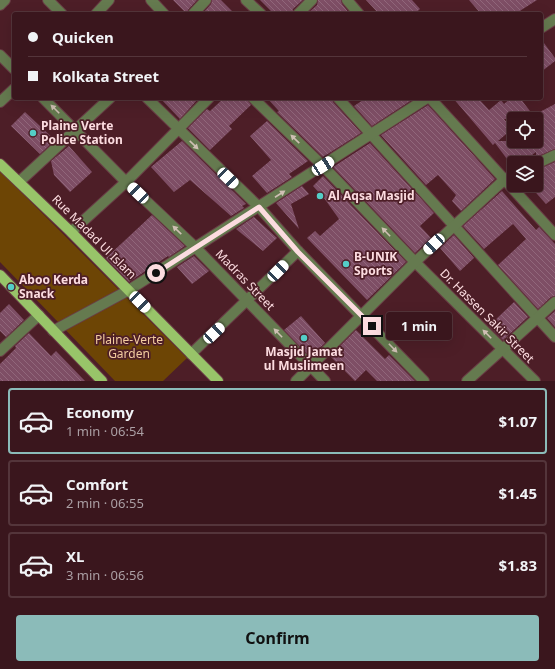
<!DOCTYPE html>
<html lang="en">
<head>
<meta charset="utf-8">
<style>
  :root { --surface:#3a161d; --page:#45232a; --text:#f1f3f6; --muted:#ab9fa4; --line:#54353b; --accent:#8bbbb9 }
  body { margin:0; font-family:"Noto Sans",sans-serif; background:var(--page); color:var(--text); height:100vh; display:flex; flex-direction:column; font-size:15px; white-space:nowrap }
  * { box-sizing:border-box; margin:0 }
  p { font-size:13px; color:var(--muted) }
  .icon { flex:none; width:22px; height:22px; fill:none; stroke:currentColor; stroke-width:2; stroke-linecap:round; stroke-linejoin:round }
  .map { position:relative; height:381px; overflow:hidden }
  .drawer { display:flex; flex-direction:column; background:var(--surface); flex:1 }
  .drawer>* { flex:none }
  .guide { position:absolute; left:12px; top:12px; width:531px; height:88px; border-radius:4px; box-shadow:0 4px 16px #0002,0 0 0 1px var(--line); display:grid; align-content:center; height:88px; padding:0 16px; background:var(--surface) }
  .buttons { position:absolute; left:507px; top:112px; display:grid; gap:8px }
  .buttons a { display:grid; place-items:center; width:36px; height:36px; border-radius:4px; background:var(--surface); box-shadow:0 4px 16px #0002,0 0 0 1px var(--line); font-size:20px }
  .end { position:absolute; width:18px; height:18px; margin:-9px; border:5px solid #fcdce0; background:#111; box-shadow:0 0 0 2px #111 }
  .from { border-radius:50% }
  .bubble { position:absolute; height:28px; border-radius:4px; background:var(--surface); box-shadow:0 4px 16px #0002,0 0 0 1px var(--line); font-size:13px; font-weight:700; line-height:28px; text-align:center }
  .car { position:absolute; width:12px; height:24px; margin:-12px -6px; border-radius:5px; box-shadow:0 0 3px 1px #0007; background:linear-gradient(#fff 24%,#345 0 40%,#fff 0 76%,#345 0 86%,#fff 0) }
  .guide b { display:flex; align-items:center; gap:14px; height:38px; font-size:15px }
  .guide b+b { border-top:1px solid var(--line) }
  .guide i { width:10px; height:10px; background:var(--text) }
  ul { padding:7px 0 0; list-style:none }
  li { display:flex; align-items:center; gap:12px; height:66px; margin:0 8px 6px; padding:0 8px; border:2px solid var(--line); border-radius:4px }
  li div { flex:1 }
  li b { display:block; font-size:15px }
  li em { font-style:normal; font-weight:700 }
  li.selected { border-color:var(--accent) }
  li>.icon { width:36px; height:36px; stroke-width:1.5 }
  .action { display:flex; gap:8px; margin-top:auto; padding:8px 16px }
  .action a { flex:1; height:46px; border-radius:4px; background:var(--accent); color:#111; font-size:16px; font-weight:700; line-height:46px; text-align:center }
  .map>svg:first-child { display:block }
  .green { fill:#6d4505 }
  .building { fill:url(#building-back-hatch) }
  .lines { fill:none; stroke-linecap:round; stroke-linejoin:round }
  .minor-casing { stroke:#693c45; stroke-width:12 }
  .major-casing { stroke:#693c45; stroke-width:12 }
  .minor { stroke:#657a4f; stroke-width:10 }
  .major { stroke:#98c469; stroke-width:10 }
  .oneway { fill:#cfbfb4 }
  .route { stroke:#fcdce0; stroke-width:5 }
  .poi-dot { fill:#54cdc7; stroke:#4d1e27; stroke-width:1.5 }
  .labels { text-anchor:middle; stroke-width:3.5; stroke-linejoin:round; paint-order:stroke }
  .poi-label { font-size:12px; font-weight:bold; fill:#fcdce0; stroke:#4d1e27; text-anchor:start }
  .street-label { font-size:12px; fill:#fcdce0; stroke:#4d1e27 }
  .park-label { font-size:12px; fill:#f3cc9f; stroke:#4d1e27 }
</style>
</head>
<body>
<div class="map">
<svg width="555" height="381" viewBox="0 0 555 381">
  <defs>
    <pattern id="building-back-hatch" width="6" height="6" patternUnits="userSpaceOnUse"><rect width="6" height="6" fill="#7e4e65"/><path d="M-1 5l2 2M0 0l6 6M5-1l2 2" fill="none" stroke="#91677b"/></pattern>
  </defs>
  <rect width="100%" height="100%" fill="#4d1e27"/>
  <polygon class="green" points="0,171 187,358 163,381 115,381 0,262"/>
  <g class="building">
    <polygon points="173,0 197,0 188,10 187,14"/>
    <polygon points="212,0 221,0 235,14 202,14 211,4"/>
    <polygon points="260,0 303,0 293,9 292,14 274,14"/>
    <polygon points="318,0 341,0 342,4 350,14 307,14 317,5"/>
    <polygon points="366,0 412,0 420,9 414,14 379,14"/>
    <polygon points="469,0 537,0 515,14 481,14"/>
    <polygon points="541,39 555,58 555,61 541,72"/>
    <polygon points="160,98 197,98 198,99 180,119"/>
    <polygon points="224,98 247,98 251,105 229,126 232,129 210,150 188,128 207,109 210,111"/>
    <polygon points="267,98 332,98 333,102 361,133 323,157 277,112 279,111"/>
    <polygon points="366,98 415,98 372,126 354,106"/>
    <polygon points="453,98 478,98 489,110 501,100 504,104 511,98 520,98 536,119 504,119 512,129 498,141 536,141 536,114 555,104 555,149 536,157 536,152 521,163 510,163 495,143 493,145"/>
    <polygon points="428,105 495,179 461,211 452,201 456,195 438,175 426,185 381,135"/>
    <polygon points="25,112 55,140 40,154 11,126"/>
    <polygon points="267,121 308,161 289,174 292,177 267,193 252,176 271,160 250,136"/>
    <polygon points="182,141 246,204 242,206 244,208 231,216 190,180 174,192 151,167"/>
    <polygon points="370,143 434,213 420,226 431,238 415,253 333,167"/>
    <polygon points="69,146 92,172 70,192 54,175 51,161"/>
    <polygon points="555,162 555,197 546,204 529,185 536,185 536,170"/>
    <polygon points="323,176 406,262 367,300 307,238 315,231 320,236 339,219 324,198 313,186"/>
    <polygon points="302,186 309,194 291,204 299,229 276,203"/>
    <polygon points="502,191 536,230 539,227 555,244 555,296 551,297 538,309 498,265 526,239 513,224 484,249 463,226"/>
    <polygon points="152,215 185,246 169,257 168,256 129,282 106,258"/>
    <polygon points="254,217 277,238 263,251 236,229"/>
    <polygon points="454,235 474,258 460,271 440,248"/>
    <polygon points="194,256 209,271 192,284 177,267"/>
    <polygon points="514,302 528,317 503,340 489,326"/>
    <polygon points="9,304 24,320 6,337 0,331 0,313"/>
    <polygon points="555,311 555,327 547,318"/>
    <polygon points="301,316 325,343 310,357 284,330"/>
    <polygon points="356,330 385,359 389,355 415,381 377,381 366,370 355,381 330,356"/>
    <polygon points="29,333 51,356 56,351 85,381 0,381 0,364 16,348 15,346"/>
  </g>
  <g class="lines">
    <defs>
      <g id="minor">
        <polyline points="48,0 62,14"/>
        <polyline points="151,0 164,14"/>
        <polyline points="246,0 261,14"/>
        <polyline points="347,0 359,14"/>
        <polyline points="0,5 5,0"/>
        <polyline points="96,14 109,0"/>
        <polyline points="193,14 206,0"/>
        <polyline points="298,14 312,0"/>
        <polyline points="541,28 555,19"/>
        <polyline points="0,55 14,69"/>
        <polyline points="43,98 126,182 196,248 325,381"/>
        <polyline points="147,98 259,207 298,251 424,381"/>
        <polyline points="253,98 323,166 415,262 535,381"/>
        <polyline points="338,98 555,337"/>
        <polyline points="430,98 555,235"/>
        <polyline points="0,102 14,89"/>
        <polyline points="536,164 555,155"/>
        <polyline points="19,182 110,98"/>
        <polyline points="71,232 126,182 209,98"/>
        <polyline points="53,331 129,290 427,98"/>
        <polyline points="0,351 39,315"/>
        <polyline points="191,354 298,251"/>
        <polyline points="296,381 415,262 505,179 514,175"/>
        <polyline points="467,381 555,302"/>
      </g>
      <g id="major">
        <polyline points="0,164 71,232 218,381"/>
        <polyline points="0,275 102,381"/>
      </g>
    </defs>
    <use href="#minor" class="minor-casing"/>
    <use href="#major" class="major-casing"/>
    <use href="#minor" class="minor"/>
    <use href="#major" class="major"/>
  </g>
  <defs><path id="oneway-solid" d="M-6-.8H1V-3.2L6.5 0L1 3.2V.8H-6Z"/></defs>
  <g class="oneway">
    <use href="#oneway-solid" transform="translate(55 109) rotate(-135)"/>
    <use href="#oneway-solid" transform="translate(295 139) rotate(-136)"/>
    <use href="#oneway-solid" transform="translate(194 145) rotate(44)"/>
    <use href="#oneway-solid" transform="translate(280 194) rotate(-33)"/>
    <use href="#oneway-solid" transform="translate(177 230) rotate(-136)"/>
    <use href="#oneway-solid" transform="translate(386 232) rotate(-134)"/>
    <use href="#oneway-solid" transform="translate(278 333) rotate(-134)"/>
    <use href="#oneway-solid" transform="translate(487 334) rotate(-135)"/>
    <use href="#oneway-solid" transform="translate(393 348) rotate(46)"/>
  </g>
  <g class="lines">
    <polyline class="route" points="156,273 259,207 298,252 372,326"/>
  </g>
  <g class="poi-dot">
    <circle cx="33" cy="133" r="4"/>
    <circle cx="320" cy="196" r="4"/>
    <circle cx="346" cy="264" r="4"/>
    <circle cx="11" cy="287" r="4"/>
    <circle cx="304" cy="338" r="4"/>
  </g>
  <g class="labels">
    <g class="poi-label">
      <text x="41" y="130">Plaine Verte<tspan x="41" dy="14">Police Station</tspan></text>
      <text x="328" y="200">Al Aqsa Masjid</text>
      <text x="354" y="261">B-UNIK<tspan x="354" dy="14">Sports</tspan></text>
      <text x="19" y="284">Aboo Kerda<tspan x="19" dy="14">Snack</tspan></text>
      <text x="304" y="356" text-anchor="middle">Masjid Jamat<tspan x="304" dy="14">ul Muslimeen</tspan></text>
    </g>
    <g class="street-label">
      <text transform="translate(94 237) rotate(45)" y="4">Rue Madad Ul Islam</text>
      <text transform="translate(245 280) rotate(46)" y="4">Madras Street</text>
      <text transform="translate(487 316) rotate(45)" y="4">Dr. Hassen Sakir Street</text>
    </g>
    <g class="park-label">
      <text x="129" y="344">Plaine-Verte<tspan x="129" dy="14">Garden</tspan></text>
    </g>
  </g>
</svg>
<div class="buttons">
<a><svg class="icon" aria-label="locate" viewBox="0 0 24 24"><circle cx="12" cy="12" r="6"/><path d="M12 2v4M12 18v4M2 12h4M18 12h4"/></svg></a>
<a><svg class="icon" aria-label="layers" viewBox="0 0 24 24"><path d="M12 4l9 5-9 5-9-5zM3 14l9 5 9-5"/></svg></a>
</div>
<i class="end from" style="left:156px;top:273px"></i>
<i class="end" style="left:372px;top:326px"></i>
<div class="bubble" style="left:386px;top:312px;width:66px">1 min</div>
<i class="car" style="left:323px;top:166px;rotate:57deg"></i>
<i class="car" style="left:228px;top:178px;rotate:134deg"></i>
<i class="car" style="left:138px;top:193px;rotate:314deg"></i>
<i class="car" style="left:434px;top:244px;rotate:227deg"></i>
<i class="car" style="left:278px;top:271px;rotate:45deg"></i>
<i class="car" style="left:140px;top:302px;rotate:135deg"></i>
<i class="car" style="left:214px;top:333px;rotate:47deg"></i>
<div class="guide">
<b><i class="from"></i>Quicken</b>
<b><i></i>Kolkata Street</b>
</div>
</div>
<section class="drawer">
<ul>
<li class="selected"><svg class="icon" aria-label="car" viewBox="0 0 24 24"><path d="M5 17H2v-5l4-1 3-4h7l3 4 3 1v5h-3M9 17h6M6 11h13"/><circle cx="7" cy="17" r="2"/><circle cx="17" cy="17" r="2"/></svg><div><b>Economy</b><p>1 min · 06:54</p></div><em>$1.07</em></li>
<li><svg class="icon" aria-label="car" viewBox="0 0 24 24"><path d="M5 17H2v-5l4-1 3-4h7l3 4 3 1v5h-3M9 17h6M6 11h13"/><circle cx="7" cy="17" r="2"/><circle cx="17" cy="17" r="2"/></svg><div><b>Comfort</b><p>2 min · 06:55</p></div><em>$1.45</em></li>
<li><svg class="icon" aria-label="car" viewBox="0 0 24 24"><path d="M5 17H2v-5l4-1 3-4h7l3 4 3 1v5h-3M9 17h6M6 11h13"/><circle cx="7" cy="17" r="2"/><circle cx="17" cy="17" r="2"/></svg><div><b>XL</b><p>3 min · 06:56</p></div><em>$1.83</em></li>
</ul>
<div class="action"><a>Confirm</a></div>
</section>
</body>
</html>
